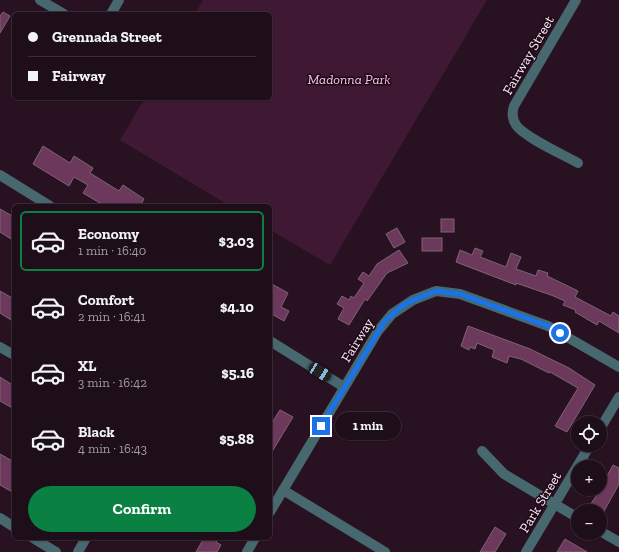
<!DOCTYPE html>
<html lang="en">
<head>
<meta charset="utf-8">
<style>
  :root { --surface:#1e0e19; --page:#2b1c26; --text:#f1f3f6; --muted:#a19ca2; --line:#3c2e38; --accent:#0b8043 }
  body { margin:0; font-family:"Zilla Slab",serif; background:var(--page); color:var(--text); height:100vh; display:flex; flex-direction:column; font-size:15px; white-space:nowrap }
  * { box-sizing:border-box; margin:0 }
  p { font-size:13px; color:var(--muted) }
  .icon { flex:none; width:22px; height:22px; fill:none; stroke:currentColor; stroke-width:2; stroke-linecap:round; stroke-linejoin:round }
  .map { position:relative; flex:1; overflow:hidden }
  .details { position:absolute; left:12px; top:204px; width:260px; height:336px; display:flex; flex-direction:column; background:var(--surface); border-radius:6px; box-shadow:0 1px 3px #0004,0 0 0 1px var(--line) }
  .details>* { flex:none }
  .top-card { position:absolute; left:12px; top:12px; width:260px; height:88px; border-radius:6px; box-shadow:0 1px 3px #0004,0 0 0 1px var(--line); display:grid; align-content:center; height:88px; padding:0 16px; background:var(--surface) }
  .buttons { position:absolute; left:571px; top:416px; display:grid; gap:8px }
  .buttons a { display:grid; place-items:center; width:36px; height:36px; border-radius:50%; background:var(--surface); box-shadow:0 1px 3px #0004,0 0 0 1px var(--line); font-size:20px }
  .end { position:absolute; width:18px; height:18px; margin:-9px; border:5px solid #1a73e8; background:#fff; box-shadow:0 0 0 2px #fff }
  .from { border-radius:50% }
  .bubble { position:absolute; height:28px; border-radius:14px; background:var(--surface); box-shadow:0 1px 3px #0004,0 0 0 1px var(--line); font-size:13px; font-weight:700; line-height:28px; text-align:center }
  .car { position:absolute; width:12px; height:24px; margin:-12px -6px; border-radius:5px; box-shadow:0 0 3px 1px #0007; background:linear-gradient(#222 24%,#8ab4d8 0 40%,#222 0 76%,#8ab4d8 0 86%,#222 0) }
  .top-card b { display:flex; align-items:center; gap:14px; height:38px; font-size:15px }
  .top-card b+b { border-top:1px solid var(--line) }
  .top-card i { width:10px; height:10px; background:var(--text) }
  ul { padding:7px 0 0; list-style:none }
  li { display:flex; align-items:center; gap:12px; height:60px; margin:0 8px 6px; padding:0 8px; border:2px solid transparent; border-radius:6px }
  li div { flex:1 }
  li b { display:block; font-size:15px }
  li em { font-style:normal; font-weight:700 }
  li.current { border-color:var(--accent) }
  li>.icon { width:36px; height:36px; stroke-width:1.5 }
  .button { display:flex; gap:8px; margin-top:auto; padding:8px 16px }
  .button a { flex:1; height:46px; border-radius:24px; background:var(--accent); color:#fff; font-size:16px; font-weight:700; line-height:46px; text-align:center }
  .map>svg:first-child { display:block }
  .green { fill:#3f1933 }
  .building { fill:#6c385b; stroke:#7f6374 }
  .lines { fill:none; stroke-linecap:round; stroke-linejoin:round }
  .street { stroke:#47686e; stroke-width:10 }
  .route { stroke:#1a73e8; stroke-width:5 }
  .labels { text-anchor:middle; stroke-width:3; stroke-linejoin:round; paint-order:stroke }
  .street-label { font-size:14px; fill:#fbebf5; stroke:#1e0918 }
  .park-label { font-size:14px; font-style:italic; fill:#f6c4e3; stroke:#1e0918 }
</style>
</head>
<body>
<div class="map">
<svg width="619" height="552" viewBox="0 0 619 552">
  <rect width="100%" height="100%" fill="#281221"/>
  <polygon class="green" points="203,0 487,0 330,265 270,230 270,206 230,206 120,140 145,98 270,98 270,14 195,14"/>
  <g class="building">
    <polygon points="3,12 10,16 0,33 0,16"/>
    <polygon points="43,146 70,163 74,156 93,168 90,173 119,191 123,185 144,199 140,206 105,206 83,193 88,185 74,177 69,186 33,164"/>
    <polygon points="0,209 14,217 14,241 0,232"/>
    <rect x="441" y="219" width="13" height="13"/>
    <polygon points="397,228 405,242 394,248 386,234"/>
    <rect x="422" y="238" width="20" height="13"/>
    <polygon points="475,248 483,251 480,257 506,267 511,253 521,257 516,269 536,276 538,270 548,273 547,276 578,291 575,297 611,316 613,312 619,316 619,333 599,321 597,325 575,312 576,310 563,305 565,301 551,295 516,283 516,285 456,262 460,250 472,255"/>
    <polygon points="399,250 408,263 387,273 367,301 365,299 349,325 338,319 344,308 337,304 342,296 349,300 351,296 354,298 364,283 358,279 363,272 369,276 377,264"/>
    <polygon points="270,283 288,293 281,307 289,311 284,321 270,313"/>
    <polygon points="0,291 14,299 14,322 0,313"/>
    <polygon points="468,326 530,349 569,368 595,385 567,432 555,426 578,388 550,372 549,373 521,359 509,356 507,363 492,357 494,350 477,343 475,349 470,347 469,350 461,346"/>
    <polygon points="0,377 14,386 14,409 0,401"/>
    <polygon points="280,410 293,417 270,455 270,426"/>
    <polygon points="0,454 14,462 14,493 0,485"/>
    <polygon points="613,465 619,468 619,484 603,513 590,505 608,479 606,478"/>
    <polygon points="495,527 506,534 495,552 480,552"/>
    <polygon points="204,538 219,538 216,542 221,545 217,552 196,552"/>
    <polygon points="565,539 587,552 557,552"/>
  </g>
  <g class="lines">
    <g class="street">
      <polyline points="40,0 64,14"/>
      <path d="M576,0L514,106C512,112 512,119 516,125C524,137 564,155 578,163"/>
      <polyline points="111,14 119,0"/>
      <polyline points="0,175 50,206"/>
      <polyline points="270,341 344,387"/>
      <polyline points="0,347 14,355"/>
      <polyline points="600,429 619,397"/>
      <polyline points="482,451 504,474 578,518"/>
      <polyline points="283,490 385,552"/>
      <polyline points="270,512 378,331 392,314 413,300 436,291 460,294 548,326 619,367"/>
      <polyline points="0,518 14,527"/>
      <polyline points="600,531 619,542"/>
      <polyline points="33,538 56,552"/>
      <polyline points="78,552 86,538"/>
      <polyline points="247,552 255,538"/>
      <polyline points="526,552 590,445"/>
    </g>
  </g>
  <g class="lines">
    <polyline class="route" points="321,426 385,321 402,306 413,300 436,291 460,294 548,326 560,333"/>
  </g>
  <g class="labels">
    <g class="street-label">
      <text transform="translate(528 55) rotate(-60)" y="5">Fairway Street</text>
      <text transform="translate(357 340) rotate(-58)" y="5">Fairway</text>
      <text transform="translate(540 502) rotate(-59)" y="5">Park Street</text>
    </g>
    <g class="park-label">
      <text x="349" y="84">Madonna Park</text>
    </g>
  </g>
</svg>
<div class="buttons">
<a><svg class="icon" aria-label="locate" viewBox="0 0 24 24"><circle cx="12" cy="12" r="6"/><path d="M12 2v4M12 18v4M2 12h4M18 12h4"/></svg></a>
<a>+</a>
<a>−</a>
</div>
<i class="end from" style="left:560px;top:333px"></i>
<i class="end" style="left:321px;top:426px"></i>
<div class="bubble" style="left:335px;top:412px;width:66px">1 min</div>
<i class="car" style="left:320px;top:372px;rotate:122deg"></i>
<div class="top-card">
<b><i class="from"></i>Grennada Street</b>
<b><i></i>Fairway</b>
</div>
<section class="details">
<ul>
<li class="current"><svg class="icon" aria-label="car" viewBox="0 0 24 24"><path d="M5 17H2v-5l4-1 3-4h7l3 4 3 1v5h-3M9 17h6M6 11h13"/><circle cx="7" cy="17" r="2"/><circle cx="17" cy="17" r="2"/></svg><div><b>Economy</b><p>1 min · 16:40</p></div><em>$3.03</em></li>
<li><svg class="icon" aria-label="car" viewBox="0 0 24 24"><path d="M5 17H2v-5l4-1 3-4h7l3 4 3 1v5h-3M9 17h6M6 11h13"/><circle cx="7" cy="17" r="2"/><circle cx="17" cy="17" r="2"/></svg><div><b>Comfort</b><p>2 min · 16:41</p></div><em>$4.10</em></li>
<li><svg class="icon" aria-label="car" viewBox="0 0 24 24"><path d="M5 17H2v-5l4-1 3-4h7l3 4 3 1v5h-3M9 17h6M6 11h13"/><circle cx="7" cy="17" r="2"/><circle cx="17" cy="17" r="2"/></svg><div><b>XL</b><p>3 min · 16:42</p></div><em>$5.16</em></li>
<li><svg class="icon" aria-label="car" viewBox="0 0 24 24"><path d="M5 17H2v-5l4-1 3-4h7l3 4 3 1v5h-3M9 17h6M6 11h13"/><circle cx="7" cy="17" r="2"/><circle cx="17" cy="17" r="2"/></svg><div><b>Black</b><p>4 min · 16:43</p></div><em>$5.88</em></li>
</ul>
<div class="button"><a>Confirm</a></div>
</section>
</div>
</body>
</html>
